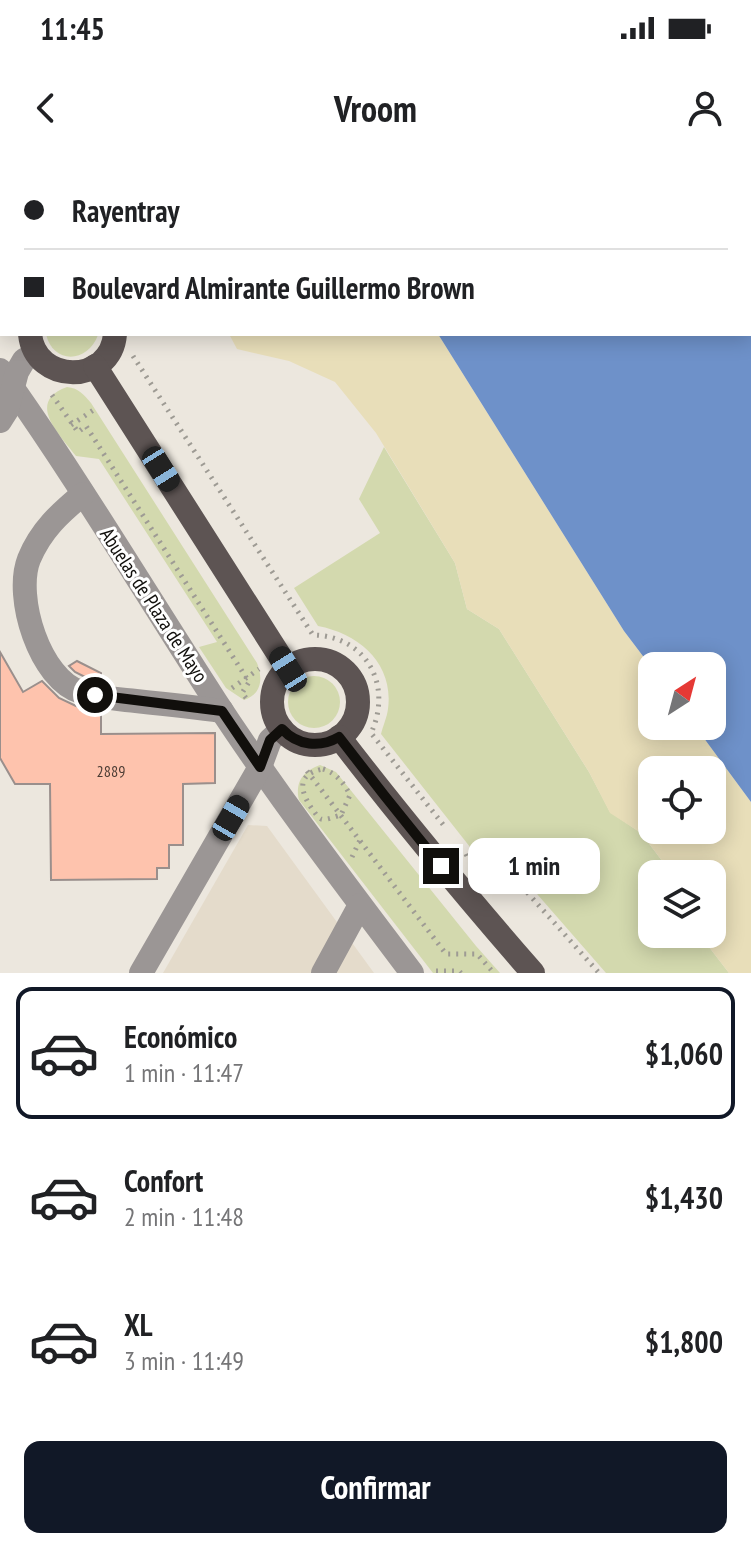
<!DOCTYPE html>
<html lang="es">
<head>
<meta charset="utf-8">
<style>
  :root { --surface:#fff; --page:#f2f2f2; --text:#202124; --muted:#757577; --line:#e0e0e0; --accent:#111827 }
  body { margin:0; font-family:"PT Sans Narrow",sans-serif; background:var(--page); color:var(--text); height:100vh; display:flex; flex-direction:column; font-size:30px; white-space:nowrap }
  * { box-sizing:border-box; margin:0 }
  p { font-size:26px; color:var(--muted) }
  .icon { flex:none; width:44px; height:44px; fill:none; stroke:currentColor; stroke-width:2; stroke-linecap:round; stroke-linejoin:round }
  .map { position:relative; height:813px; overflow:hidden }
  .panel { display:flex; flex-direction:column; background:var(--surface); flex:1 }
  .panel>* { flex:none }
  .top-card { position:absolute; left:0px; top:0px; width:752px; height:176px; box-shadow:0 4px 20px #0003; display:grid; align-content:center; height:176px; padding:0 24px; background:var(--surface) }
  .needle { width:52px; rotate:36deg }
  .tools { position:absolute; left:638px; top:492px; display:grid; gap:16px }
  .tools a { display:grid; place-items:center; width:88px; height:88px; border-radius:16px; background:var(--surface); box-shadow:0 4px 20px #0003; font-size:40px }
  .end { position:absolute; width:36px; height:36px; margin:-18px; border:10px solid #110f0c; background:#fff; box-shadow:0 0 0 4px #fff }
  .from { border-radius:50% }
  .bubble { position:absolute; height:56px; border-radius:16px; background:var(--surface); box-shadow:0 4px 20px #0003; font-size:26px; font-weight:600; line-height:56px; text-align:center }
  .car { position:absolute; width:24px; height:48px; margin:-24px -12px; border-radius:10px; box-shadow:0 0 6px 2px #0007; background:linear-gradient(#222 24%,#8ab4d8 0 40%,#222 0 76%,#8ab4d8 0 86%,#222 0) }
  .top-card b { display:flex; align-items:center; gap:28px; height:76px; font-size:30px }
  .top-card b+b { border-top:2px solid var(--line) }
  .top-card i { width:20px; height:20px; background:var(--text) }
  ul { padding:14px 0 0; list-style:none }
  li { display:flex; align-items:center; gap:24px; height:132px; margin:0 16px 12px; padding:0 8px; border:4px solid transparent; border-radius:16px }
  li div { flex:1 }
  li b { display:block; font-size:30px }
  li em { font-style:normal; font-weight:600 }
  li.current { border-color:var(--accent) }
  li>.icon { width:72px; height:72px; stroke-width:1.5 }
  .button { display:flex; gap:16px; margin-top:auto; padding:16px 24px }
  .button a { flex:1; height:92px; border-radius:16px; background:var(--accent); color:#fff; font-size:32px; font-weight:600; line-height:92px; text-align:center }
  .status { display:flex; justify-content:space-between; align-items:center; height:56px; padding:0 40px; background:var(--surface); direction:ltr }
  .status svg { height:22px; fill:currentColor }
  header { display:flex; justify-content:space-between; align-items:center; height:104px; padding:0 24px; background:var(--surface); font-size:36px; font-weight:600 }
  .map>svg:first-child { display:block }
  .built { fill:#e4dbcb }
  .green { fill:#d3d9ae }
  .sand { fill:#e8deb9; fill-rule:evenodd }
  .water { fill:#6e91c9 }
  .building { fill:#fec3ad; stroke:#9a8f8c; stroke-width:2 }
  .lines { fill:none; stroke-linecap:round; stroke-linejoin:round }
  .path { stroke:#9e9b94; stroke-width:5; stroke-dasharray:2 6; stroke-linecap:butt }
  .minor { stroke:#9b9695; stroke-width:24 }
  .major { stroke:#5d5453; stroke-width:24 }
  .route { stroke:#110f0c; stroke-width:10 }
  .labels { text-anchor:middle; stroke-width:6; stroke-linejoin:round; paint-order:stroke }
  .number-label { font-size:16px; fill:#4c3c34 }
  .street-label { font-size:20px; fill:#110f0c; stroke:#fff }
</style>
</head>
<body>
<div class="status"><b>11:45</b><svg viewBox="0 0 49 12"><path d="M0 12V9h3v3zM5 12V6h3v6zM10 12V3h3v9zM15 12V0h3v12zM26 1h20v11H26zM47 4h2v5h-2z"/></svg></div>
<header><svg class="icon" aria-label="back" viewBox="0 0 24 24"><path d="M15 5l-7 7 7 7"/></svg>Vroom<svg class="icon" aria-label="person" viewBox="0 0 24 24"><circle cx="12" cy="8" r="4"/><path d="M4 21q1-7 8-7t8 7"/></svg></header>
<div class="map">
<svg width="751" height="813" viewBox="0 0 751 813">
  <rect width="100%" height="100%" fill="#ece7de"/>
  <polygon class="built" points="248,665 267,666 374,813 163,813"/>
  <g class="green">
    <path d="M46,174H98V175C88,203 53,205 46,174Z"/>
    <path d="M67,227C79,228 84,235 91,243L257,503C263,518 262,534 244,540L226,528L199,487L217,482L99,299L76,296C60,275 25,242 67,227Z"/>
    <path d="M384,287L455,403L467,449L499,469L589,612L610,652L641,673L672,714H652V774H699L729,813H606L495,686L470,687L381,574C383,566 387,557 388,549C394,504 360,474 318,466L294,428L380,373L359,339Z"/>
    <circle cx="314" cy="542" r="26"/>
    <path d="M320,605L336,612L476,786L500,813H433L299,640C295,622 303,611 320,605Z"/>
  </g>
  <g class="sand">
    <polygon points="142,0 334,0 335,2 143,2"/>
    <path d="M229,174H438L624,471L652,508V566H695L751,642V813H729L699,774H712V714H672L641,673L610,653L589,612L499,469L467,449L455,403L376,273L335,222L289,201L237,189ZM652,610H712V670H652Z"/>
  </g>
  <polygon class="water" points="334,0 751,0 751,642 695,566 712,566 712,506 652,506 652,508 624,471 438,174 750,174 750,2 335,2"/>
  <g class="building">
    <polygon points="0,492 23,532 42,521 59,538 76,546 101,552 101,574 215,573 215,623 183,624 183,685 169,685 169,708 157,708 157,719 51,720 50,624 15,624 0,598"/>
    <polygon points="77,501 101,513 101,522 87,518 75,512 69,506"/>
  </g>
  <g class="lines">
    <g class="path">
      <polyline points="11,0 13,2"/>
      <polyline points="71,2 74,0"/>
      <polyline points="0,111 2,114"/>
      <polyline points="0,159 2,158"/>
      <path d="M133,196L313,475C367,476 393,526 371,573L445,667"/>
      <polyline points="52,235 78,272 86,266 249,522 242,533 247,539"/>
      <polyline points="71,265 95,249"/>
      <polyline points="232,528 259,509"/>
      <path d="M323,609C336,613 344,623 350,635L341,655C336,656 326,661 321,659C318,658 314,651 312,649C300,631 296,614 323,609Z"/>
      <polyline points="307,611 446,794 477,794 494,813"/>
      <polyline points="466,694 467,696 493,694 599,813"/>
      <polyline points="352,697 360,680"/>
      <polyline points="436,811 459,811 461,813"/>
    </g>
    <g class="minor">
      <path d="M0,210C77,318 144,431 216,542C277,635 345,724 412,813"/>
      <polyline points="0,261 7,250 17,212 24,200 36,193"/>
      <path d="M83,334C60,353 41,370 29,399C14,437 40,520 81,532C98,538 118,539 136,541C165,544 193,547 222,551"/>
      <polyline points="141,813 260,607 270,580 282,569"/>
      <polyline points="323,813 360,745"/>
    </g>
    <g class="major">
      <polyline points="0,57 2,60"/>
      <path d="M30,174C35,225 111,225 115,174"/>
      <polyline points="95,206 288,509"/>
      <circle cx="315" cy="542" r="43"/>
      <path d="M339,577C401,658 466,736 533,813"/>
    </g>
  </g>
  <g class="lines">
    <path class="route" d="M95,535L222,551L260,607L270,580L282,569C298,586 320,588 339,577L384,635L441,706"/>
  </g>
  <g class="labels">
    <g class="number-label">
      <text x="111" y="617">2889</text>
    </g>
    <g class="street-label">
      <text transform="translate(154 445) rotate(57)" y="7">Abuelas de Plaza de Mayo</text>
    </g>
  </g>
</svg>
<div class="tools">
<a><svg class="needle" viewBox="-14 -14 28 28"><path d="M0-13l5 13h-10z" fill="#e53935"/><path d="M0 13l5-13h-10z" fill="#757577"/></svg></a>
<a><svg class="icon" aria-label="locate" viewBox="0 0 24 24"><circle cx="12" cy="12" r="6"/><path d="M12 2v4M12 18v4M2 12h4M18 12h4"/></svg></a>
<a><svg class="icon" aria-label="layers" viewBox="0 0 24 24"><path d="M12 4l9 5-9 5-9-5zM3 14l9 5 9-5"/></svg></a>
</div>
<i class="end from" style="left:95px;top:535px"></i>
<i class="end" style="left:441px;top:706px"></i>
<div class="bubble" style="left:468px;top:678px;width:132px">1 min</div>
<i class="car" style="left:161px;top:309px;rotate:148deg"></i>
<i class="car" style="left:288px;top:509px;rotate:328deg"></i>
<i class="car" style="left:231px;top:658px;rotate:30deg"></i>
<div class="top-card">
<b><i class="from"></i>Rayentray</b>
<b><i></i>Boulevard Almirante Guillermo Brown</b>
</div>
</div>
<section class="panel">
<ul>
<li class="current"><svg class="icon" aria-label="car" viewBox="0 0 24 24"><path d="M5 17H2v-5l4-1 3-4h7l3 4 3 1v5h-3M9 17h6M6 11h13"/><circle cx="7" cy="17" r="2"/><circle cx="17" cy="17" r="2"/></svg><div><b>Económico</b><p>1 min · 11:47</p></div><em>$1,060</em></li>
<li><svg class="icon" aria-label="car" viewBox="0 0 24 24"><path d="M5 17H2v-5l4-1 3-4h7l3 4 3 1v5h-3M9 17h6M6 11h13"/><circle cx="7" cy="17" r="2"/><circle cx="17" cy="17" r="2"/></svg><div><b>Confort</b><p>2 min · 11:48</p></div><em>$1,430</em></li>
<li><svg class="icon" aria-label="car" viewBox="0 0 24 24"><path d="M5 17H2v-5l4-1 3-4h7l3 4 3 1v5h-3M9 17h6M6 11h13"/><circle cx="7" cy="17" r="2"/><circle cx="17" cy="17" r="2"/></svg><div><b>XL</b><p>3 min · 11:49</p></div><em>$1,800</em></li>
</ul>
<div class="button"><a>Confirmar</a></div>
</section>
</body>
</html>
